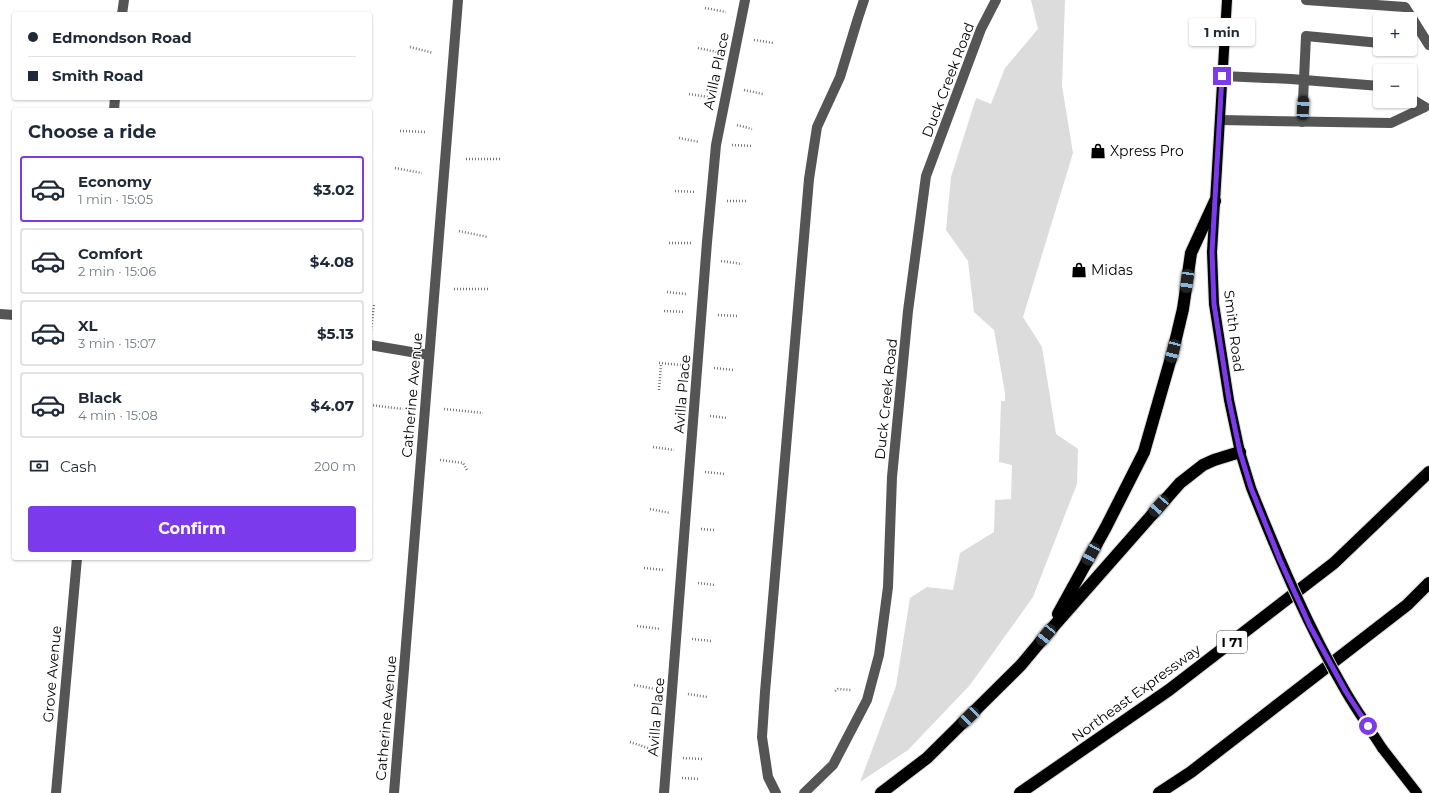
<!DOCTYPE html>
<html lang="en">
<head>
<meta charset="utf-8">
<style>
  :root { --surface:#fff; --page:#f6f6f7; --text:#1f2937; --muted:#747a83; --line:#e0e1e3; --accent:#7c3aed }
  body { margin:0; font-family:Montserrat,sans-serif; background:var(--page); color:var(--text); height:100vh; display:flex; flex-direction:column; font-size:15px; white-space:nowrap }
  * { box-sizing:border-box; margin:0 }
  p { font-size:13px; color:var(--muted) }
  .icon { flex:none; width:22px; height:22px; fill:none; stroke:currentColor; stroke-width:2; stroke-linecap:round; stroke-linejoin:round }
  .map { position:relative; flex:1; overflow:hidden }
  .panel { position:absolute; left:12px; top:108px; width:360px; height:452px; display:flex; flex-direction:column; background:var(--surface); border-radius:4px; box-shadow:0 1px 3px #0004 }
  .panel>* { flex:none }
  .hud { position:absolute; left:12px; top:12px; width:360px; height:88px; border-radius:4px; box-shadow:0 1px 3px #0004; display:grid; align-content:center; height:88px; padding:0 16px; background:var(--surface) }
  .controls { position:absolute; left:1373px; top:12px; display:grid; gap:8px }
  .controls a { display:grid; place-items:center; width:44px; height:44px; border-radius:4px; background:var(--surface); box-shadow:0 1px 3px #0004; font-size:20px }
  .end { position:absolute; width:18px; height:18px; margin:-9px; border:5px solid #7c3aed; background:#fff; box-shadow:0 0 0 2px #fff }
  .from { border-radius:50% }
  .bubble { position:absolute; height:28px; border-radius:4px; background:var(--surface); box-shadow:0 1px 3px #0004; font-size:13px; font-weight:700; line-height:28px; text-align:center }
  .car { position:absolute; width:12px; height:24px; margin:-12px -6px; border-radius:5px; box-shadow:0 0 3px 1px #0007; background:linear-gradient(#222 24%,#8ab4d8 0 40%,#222 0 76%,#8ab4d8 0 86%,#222 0) }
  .hud b { display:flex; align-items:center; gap:14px; height:38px; font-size:15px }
  .hud b+b { border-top:1px solid var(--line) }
  .hud i { width:10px; height:10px; background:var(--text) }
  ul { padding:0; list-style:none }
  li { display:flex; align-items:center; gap:12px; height:66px; margin:0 8px 6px; padding:0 8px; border:2px solid var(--line); border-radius:4px }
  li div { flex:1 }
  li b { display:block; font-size:15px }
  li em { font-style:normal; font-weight:700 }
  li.active { border-color:var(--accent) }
  li>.icon { width:36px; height:36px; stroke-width:1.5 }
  h2 { padding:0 16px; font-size:18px; line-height:48px }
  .pay { display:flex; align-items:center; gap:10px; height:44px; padding:0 16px; font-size:15px }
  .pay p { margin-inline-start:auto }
  .button { display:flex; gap:8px; margin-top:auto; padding:8px 16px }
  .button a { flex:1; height:46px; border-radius:4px; background:var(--accent); color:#fff; font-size:16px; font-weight:700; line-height:46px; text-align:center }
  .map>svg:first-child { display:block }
  .green { fill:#dcdcdc }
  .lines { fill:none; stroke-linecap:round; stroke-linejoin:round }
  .major-casing { stroke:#dbdbdb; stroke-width:12 }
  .highway-casing { stroke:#dbdbdb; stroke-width:14 }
  .path { stroke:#777; stroke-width:2.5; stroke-dasharray:1 2; stroke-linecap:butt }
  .minor { stroke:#555; stroke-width:10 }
  .major { stroke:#000; stroke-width:10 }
  .highway { stroke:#000; stroke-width:12 }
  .major-bridge-casing { stroke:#dbdbdb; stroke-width:12; stroke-linecap:butt }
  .major-bridge { stroke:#000; stroke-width:10 }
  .route { stroke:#7c3aed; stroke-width:5 }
  .labels { text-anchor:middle; stroke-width:3; stroke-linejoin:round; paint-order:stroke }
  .shield { fill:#fff; stroke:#4c4c4c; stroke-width:1 }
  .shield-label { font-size:13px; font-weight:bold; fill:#000 }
  .street-label { font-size:14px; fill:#000; stroke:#fff }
  .poi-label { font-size:14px; fill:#000; stroke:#fff; text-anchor:start }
</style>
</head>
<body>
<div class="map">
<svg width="1429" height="793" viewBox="0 0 1429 793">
  <rect width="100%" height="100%" fill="#fff"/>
  <polygon class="green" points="1031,0 1065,0 1062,86 1073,153 1023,317 1042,347 1056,434 1078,449 1077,484 1033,597 970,685 908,750 860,782 896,686 910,598 927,587 953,590 960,553 994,532 995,500 1011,499 1012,465 999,462 1001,401 1005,401 1005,393 994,330 974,312 968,261 946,230 951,177 976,98 991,104 1005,68 1038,29"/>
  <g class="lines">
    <defs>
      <g id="major">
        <polyline points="1227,0 1212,252 1214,304 1229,400 1240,452 1251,488"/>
        <polyline points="1382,748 1417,793"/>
      </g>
      <g id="highway">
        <polyline points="1058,614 1106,527 1144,452 1173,351 1183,309 1191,253 1215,201"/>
        <polyline points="881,793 927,758 1021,665 1046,635 1180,483 1203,465 1214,460 1240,452"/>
        <polyline points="1020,793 1169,690 1334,563 1429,472"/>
        <polyline points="1159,793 1191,772 1407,605 1429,583"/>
      </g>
    </defs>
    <use href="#major" class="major-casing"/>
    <use href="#highway" class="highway-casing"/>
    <g class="path">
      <polyline points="705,8 726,12"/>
      <polyline points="754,40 774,43"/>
      <polyline points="410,47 433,53"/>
      <polyline points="698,48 717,52"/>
      <polyline points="744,90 763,94"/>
      <polyline points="689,94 708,97"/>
      <polyline points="737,125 752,129"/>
      <polyline points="400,131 426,132"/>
      <polyline points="679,138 699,142"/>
      <polyline points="732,145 753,146"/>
      <polyline points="466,159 502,159"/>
      <polyline points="395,168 422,173"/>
      <polyline points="675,191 696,192"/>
      <polyline points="727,201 748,201"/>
      <polyline points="459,231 488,237"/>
      <polyline points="669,243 691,243"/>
      <polyline points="721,261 742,264"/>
      <polyline points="454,289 490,289"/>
      <polyline points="667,292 686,294"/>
      <polyline points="664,311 685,312"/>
      <polyline points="718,315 738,316"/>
      <polyline points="371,330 374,305"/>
      <polyline points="659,363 681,365"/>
      <polyline points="714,368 734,370"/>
      <polyline points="659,390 661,364"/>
      <polyline points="370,405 403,409"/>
      <polyline points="444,409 483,413"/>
      <polyline points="710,416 727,418"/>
      <polyline points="653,447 674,450"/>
      <polyline points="440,460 463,463 467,470"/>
      <polyline points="705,472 725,474"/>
      <polyline points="650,509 670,513"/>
      <polyline points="701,529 715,530"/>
      <polyline points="644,568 665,570"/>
      <polyline points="698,583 715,585"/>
      <polyline points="637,626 660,629"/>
      <polyline points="692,639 711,641"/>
      <polyline points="634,685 655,689"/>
      <polyline points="835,691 838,689 852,690"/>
      <polyline points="688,694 707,697"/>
      <polyline points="630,742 651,749"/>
      <polyline points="683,758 702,759"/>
      <polyline points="682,778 700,779"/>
    </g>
    <g class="minor">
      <polyline points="1306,0 1405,7 1429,45"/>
      <polyline points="122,14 124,0"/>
      <polyline points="1222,76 1291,79 1380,86"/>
      <polyline points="114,110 115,98"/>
      <polyline points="1220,120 1391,123 1425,107 1410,98"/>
      <polyline points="1302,122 1306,36 1380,43"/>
      <polyline points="0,314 14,315"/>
      <polyline points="370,345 429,355"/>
      <polyline points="56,793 77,558"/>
      <polyline points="394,793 458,0"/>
      <polyline points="664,793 707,242 716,145 745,0"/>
      <polyline points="776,793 768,777 762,737 765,692 809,179 817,127 840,77 858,18 864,0"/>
      <polyline points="804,793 833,765 867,700 879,655 888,587 892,477 908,311 926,176 981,29 996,0"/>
    </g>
    <use href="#major" class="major"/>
    <use href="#highway" class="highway"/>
    <defs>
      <path id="major-bridge" d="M1251,488C1279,558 1308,627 1346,692C1357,711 1370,729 1382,748"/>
    </defs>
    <use href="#major-bridge" class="major-bridge-casing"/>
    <use href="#major-bridge" class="major-bridge"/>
  </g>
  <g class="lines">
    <polyline class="route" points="1222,76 1212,252 1214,304 1229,400 1240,452 1251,488 1280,560 1310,626 1346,692 1368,726"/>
  </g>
  <defs>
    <symbol id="shop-bare" viewBox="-9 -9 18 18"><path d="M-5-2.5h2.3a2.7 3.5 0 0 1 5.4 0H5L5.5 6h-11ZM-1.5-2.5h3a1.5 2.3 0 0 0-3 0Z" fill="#000" stroke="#fff" stroke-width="2.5" paint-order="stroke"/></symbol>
  </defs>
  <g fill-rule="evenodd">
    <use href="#shop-bare" x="1087" y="140" width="22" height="22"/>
    <use href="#shop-bare" x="1068" y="259" width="22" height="22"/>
  </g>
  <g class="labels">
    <rect class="shield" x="1217" y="631" width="30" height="22" rx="3"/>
    <g class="shield-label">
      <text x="1232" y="647">I 71</text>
    </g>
    <g class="street-label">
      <text transform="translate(716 71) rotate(-78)" y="5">Avilla Place</text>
      <text transform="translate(948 80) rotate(-69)" y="5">Duck Creek Road</text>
      <text transform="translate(1234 331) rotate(83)" y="5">Smith Road</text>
      <text transform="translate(682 394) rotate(-85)" y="5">Avilla Place</text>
      <text transform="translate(412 395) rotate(-85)" y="5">Catherine Avenue</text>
      <text transform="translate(886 399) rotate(-84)" y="5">Duck Creek Road</text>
      <text transform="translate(52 674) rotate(-85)" y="5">Grove Avenue</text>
      <text transform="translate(1136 693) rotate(-36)" y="5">Northeast Expressway</text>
      <text transform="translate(656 717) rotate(-85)" y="5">Avilla Place</text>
      <text transform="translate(386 718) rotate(-85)" y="5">Catherine Avenue</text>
    </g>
    <g class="poi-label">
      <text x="1110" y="156">Xpress Pro</text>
      <text x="1091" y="275">Midas</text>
    </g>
  </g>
</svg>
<div class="controls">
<a>+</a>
<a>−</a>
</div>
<i class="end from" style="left:1368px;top:726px"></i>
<i class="end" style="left:1222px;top:76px"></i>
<div class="bubble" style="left:1189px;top:18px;width:66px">1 min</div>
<i class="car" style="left:1303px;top:108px;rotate:3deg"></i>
<i class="car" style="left:1187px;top:281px;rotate:188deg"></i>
<i class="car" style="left:1173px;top:351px;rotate:195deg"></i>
<i class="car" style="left:1159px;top:506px;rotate:221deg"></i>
<i class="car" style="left:1091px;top:554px;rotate:209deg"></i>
<i class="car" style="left:1046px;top:635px;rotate:219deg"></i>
<i class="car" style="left:969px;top:717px;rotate:226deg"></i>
<div class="hud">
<b><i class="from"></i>Edmondson Road</b>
<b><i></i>Smith Road</b>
</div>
<section class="panel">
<h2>Choose a ride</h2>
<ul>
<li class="active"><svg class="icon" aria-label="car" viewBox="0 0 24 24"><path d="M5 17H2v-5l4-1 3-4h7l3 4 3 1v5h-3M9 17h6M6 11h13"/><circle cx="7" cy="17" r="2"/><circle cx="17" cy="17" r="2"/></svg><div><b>Economy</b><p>1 min · 15:05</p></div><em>$3.02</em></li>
<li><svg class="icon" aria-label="car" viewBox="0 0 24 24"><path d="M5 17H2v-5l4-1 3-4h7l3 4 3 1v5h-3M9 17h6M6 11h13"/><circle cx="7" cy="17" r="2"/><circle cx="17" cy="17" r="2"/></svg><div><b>Comfort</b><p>2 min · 15:06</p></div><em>$4.08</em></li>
<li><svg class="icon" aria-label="car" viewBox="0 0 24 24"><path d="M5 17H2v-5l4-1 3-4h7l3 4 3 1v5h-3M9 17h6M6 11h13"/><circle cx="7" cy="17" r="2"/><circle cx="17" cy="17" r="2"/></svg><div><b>XL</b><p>3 min · 15:07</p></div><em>$5.13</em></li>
<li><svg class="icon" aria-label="car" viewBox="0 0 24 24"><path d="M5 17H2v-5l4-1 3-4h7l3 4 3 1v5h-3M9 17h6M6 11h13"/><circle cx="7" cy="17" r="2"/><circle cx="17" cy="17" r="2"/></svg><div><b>Black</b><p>4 min · 15:08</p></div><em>$4.07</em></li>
</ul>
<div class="pay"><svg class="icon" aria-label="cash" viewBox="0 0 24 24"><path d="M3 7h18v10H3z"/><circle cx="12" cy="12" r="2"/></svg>Cash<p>200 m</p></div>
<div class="button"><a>Confirm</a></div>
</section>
</div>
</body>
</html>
